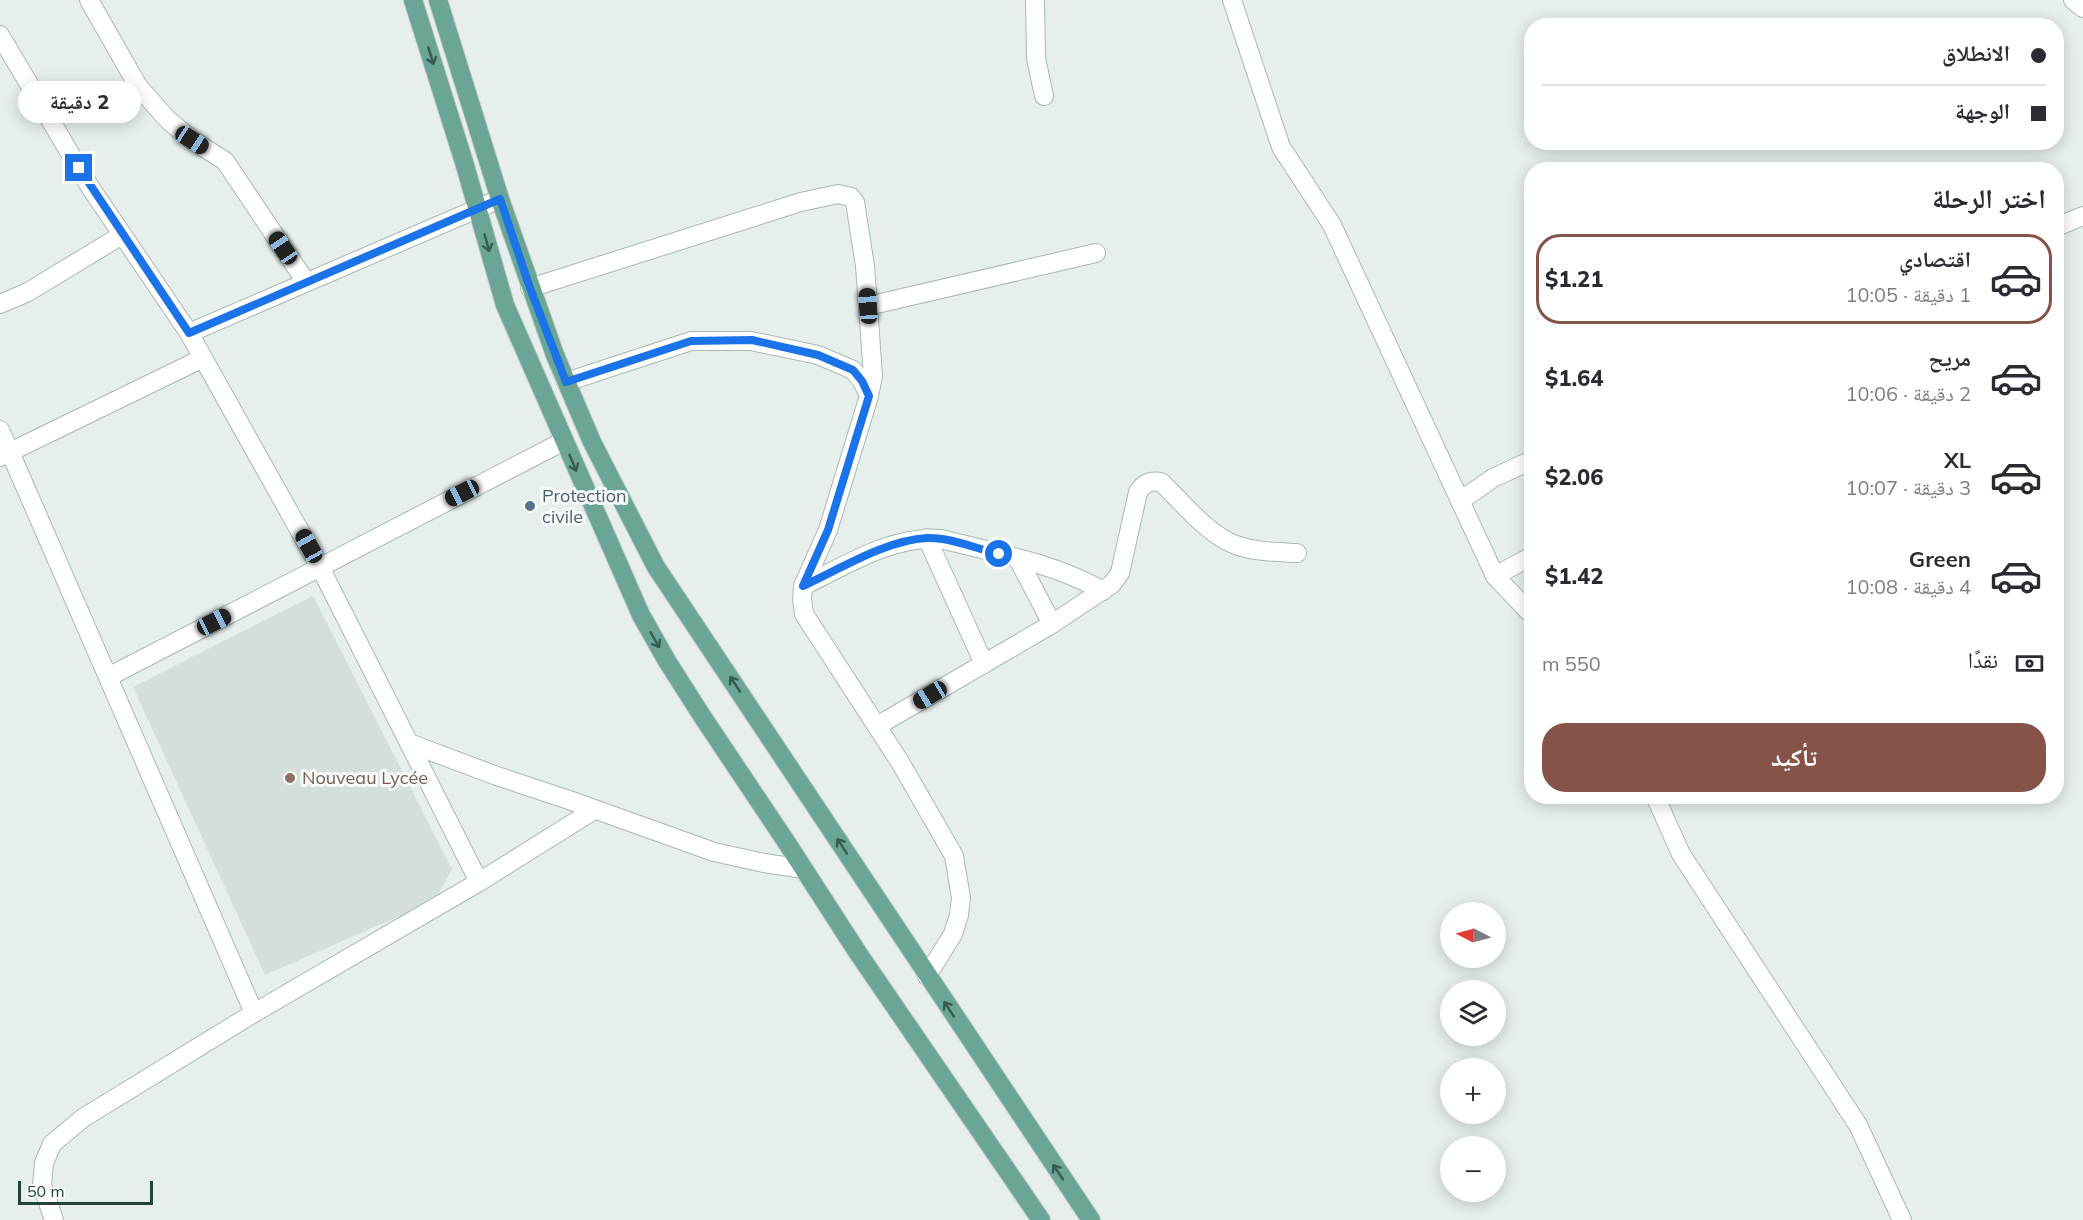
<!DOCTYPE html>
<html lang="ar">
<head>
<meta charset="utf-8">
<style>
  :root { --surface:#fff; --page:#f2f2f3; --text:#2b2b33; --muted:#7c7c81; --line:#e1e1e2; --accent:#855347 }
  body { margin:0; font-family:Mulish,"Noto Naskh Arabic",sans-serif; background:var(--page); color:var(--text); direction:rtl; height:100vh; display:flex; flex-direction:column; font-size:22px; white-space:nowrap }
  * { box-sizing:border-box; margin:0 }
  p { font-size:20px; color:var(--muted) }
  .icon { flex:none; width:33px; height:33px; fill:none; stroke:currentColor; stroke-width:2; stroke-linecap:round; stroke-linejoin:round }
  .map { position:relative; flex:1; overflow:hidden; direction:ltr }
  .side { position:absolute; left:1524px; top:162px; width:540px; height:642px; display:flex; flex-direction:column; background:var(--surface); border-radius:24px; box-shadow:0 3px 15px #0003; direction:rtl }
  .side>* { flex:none }
  .hud { position:absolute; left:1524px; top:18px; width:540px; height:132px; border-radius:24px; box-shadow:0 3px 15px #0003; direction:rtl; display:grid; align-content:center; height:132px; padding:0 18px; background:var(--surface) }
  .needle { width:39px; rotate:276deg }
  .tools { position:absolute; left:1440px; top:902px; display:grid; gap:12px }
  .tools a { display:grid; place-items:center; width:66px; height:66px; border-radius:50%; background:var(--surface); box-shadow:0 3px 15px #0003; font-size:30px }
  .scale { position:absolute; left:18px; bottom:15px; width:135px; box-sizing:border-box; padding-left:6px; border:3px solid #24423a; border-top:0; font-size:16px; line-height:21px; white-space:nowrap; color:#24423a; -webkit-text-stroke:4px #f7fbf9; paint-order:stroke }
  .end { position:absolute; width:27px; height:27px; margin:-14px; border:8px solid #1a73e8; background:#fff; box-shadow:0 0 0 3px #fff }
  .from { border-radius:50% }
  .bubble { position:absolute; height:42px; border-radius:21px; background:var(--surface); box-shadow:0 3px 15px #0003; font-size:20px; font-weight:800; line-height:42px; text-align:center; direction:rtl }
  .car { position:absolute; width:18px; height:36px; margin:-18px -9px; border-radius:8px; box-shadow:0 0 4px 2px #0007; background:linear-gradient(#222 24%,#8ab4d8 0 40%,#222 0 76%,#8ab4d8 0 86%,#222 0) }
  .hud b { display:flex; align-items:center; gap:21px; height:57px; font-size:22px }
  .hud b+b { border-top:2px solid var(--line) }
  .hud i { width:15px; height:15px; background:var(--text) }
  ul { padding:0; list-style:none }
  li { display:flex; align-items:center; gap:18px; height:90px; margin:0 12px 9px; padding:0 6px; border:3px solid transparent; border-radius:24px }
  li div { flex:1 }
  li b { display:block; font-size:22px }
  li em { font-style:normal; font-weight:800 }
  li.on { border-color:var(--accent) }
  li>.icon { width:54px; height:54px; stroke-width:1.5 }
  h2 { padding:0 18px; font-size:27px; line-height:72px }
  .pay { display:flex; align-items:center; gap:15px; height:66px; padding:0 18px; font-size:22px }
  .pay p { margin-inline-start:auto }
  .button { display:flex; gap:12px; margin-top:auto; padding:12px 18px }
  .button a { flex:1; height:69px; border-radius:24px; background:var(--accent); color:#fff; font-size:24px; font-weight:800; line-height:69px; text-align:center }
  .map>svg:first-child { display:block }
  .built { fill:#d4dfda }
  .lines { fill:none; stroke-linecap:round; stroke-linejoin:round }
  .minor-casing { stroke:#a8b8b2; stroke-width:20 }
  .major-casing { stroke:#c2cac8; stroke-width:20 }
  .minor { stroke:#fff; stroke-width:18 }
  .major { stroke:#6aa596; stroke-width:18 }
  .oneway { stroke:#365b51 }
  .route { stroke:#1a73e8; stroke-width:8 }
  .service-dot { fill:#5c6f8a; stroke:#f7fbf9; stroke-width:2 }
  .education-dot { fill:#8d6e63; stroke:#f7fbf9; stroke-width:2 }
  .labels { text-anchor:middle; stroke-width:6; stroke-linejoin:round; paint-order:stroke }
  .service-label { font-size:18px; fill:#4e5e75; stroke:#f7fbf9; text-anchor:start }
  .education-label { font-size:18px; fill:#785e54; stroke:#f7fbf9; text-anchor:start }
</style>
</head>
<body>
<div class="map">
<svg width="2083" height="1220" viewBox="0 0 2083 1220">
  <rect width="100%" height="100%" fill="#e6efeb"/>
  <polygon class="built" points="313,596 452,869 438,895 425,905 265,975 133,687"/>
  <g class="lines">
    <defs>
      <g id="minor">
        <polyline points="89,0 138,86 167,119 192,140 225,161 306,282"/>
        <polyline points="1035,0 1036,58 1044,96"/>
        <polyline points="1232,0 1281,147 1332,225 1495,576 1532,615"/>
        <polyline points="2073,0 2083,8"/>
        <polyline points="0,35 90,187 189,333 500,199"/>
        <polyline points="2056,227 2083,216"/>
        <polyline points="530,288 801,202 838,194 851,197 855,202 865,266 868,306"/>
        <polyline points="0,304 28,292 122,235"/>
        <polyline points="189,333 320,567 409,743 497,776 569,800 714,852 764,863 804,869"/>
        <polyline points="566,382 691,341 751,341 818,355 853,370 862,381 869,396 828,530 803,586 802,599 804,614 900,762 954,856 961,898 959,915 953,934 927,976"/>
        <polyline points="869,396 873,376 868,306 1096,253"/>
        <polyline points="0,430 10,452 203,358"/>
        <polyline points="0,457 10,452 254,1013"/>
        <polyline points="1460,501 1493,478 1532,460"/>
        <polyline points="927,538 984,664"/>
        <polyline points="1018,559 1052,624"/>
        <polyline points="1495,576 1532,556"/>
        <path d="M803,586C845,566 892,535 941,539C996,553 1054,563 1103,591"/>
        <polyline points="108,677 564,441"/>
        <path d="M877,726L1052,624L1112,584L1120,573L1138,492C1144,483 1150,480 1161,482C1182,502 1209,536 1236,545C1255,552 1277,552 1297,553"/>
        <polyline points="409,743 479,882"/>
        <polyline points="1655,796 1681,854 1858,1125 1902,1220"/>
        <polyline points="54,1220 42,1185 44,1163 52,1144 83,1118 254,1013 479,882 594,810"/>
      </g>
      <g id="major">
        <polyline points="413,0 464,162 505,305 641,615 667,661 702,716 787,843 858,953 1041,1220"/>
        <polyline points="438,0 500,199 555,355 592,442 656,567 1091,1220"/>
      </g>
    </defs>
    <use href="#minor" class="minor-casing"/>
    <use href="#major" class="major-casing"/>
    <use href="#minor" class="minor"/>
    <use href="#major" class="major"/>
  </g>
  <defs><path id="oneway-shaft" d="M-6 0H5M1.5-3L5.5 0L1.5 3" fill="none" stroke-width="1.6" stroke-linecap="round" stroke-linejoin="round" transform="scale(1.5)"/></defs>
  <g class="oneway">
    <use href="#oneway-shaft" transform="translate(431 56) rotate(73)"/>
    <use href="#oneway-shaft" transform="translate(487 243) rotate(74)"/>
    <use href="#oneway-shaft" transform="translate(573 463) rotate(67)"/>
    <use href="#oneway-shaft" transform="translate(655 640) rotate(60)"/>
    <use href="#oneway-shaft" transform="translate(735 684) rotate(-124)"/>
    <use href="#oneway-shaft" transform="translate(842 846) rotate(-123)"/>
    <use href="#oneway-shaft" transform="translate(949 1009) rotate(-123)"/>
    <use href="#oneway-shaft" transform="translate(1058 1172) rotate(-124)"/>
  </g>
  <g class="lines">
    <path class="route" d="M79,168L189,333L500,199L530,288L566,382L691,341L752,340L818,355L853,370L862,381L869,396L828,530L803,586C840,569 886,540 927,538C950,537 977,549 999,554"/>
  </g>
  <circle class="service-dot" cx="530" cy="506" r="6"/>
  <circle class="education-dot" cx="290" cy="778" r="6"/>
  <g class="labels">
    <g class="service-label">
      <text x="542" y="502">Protection<tspan x="542" dy="21">civile</tspan></text>
    </g>
    <g class="education-label">
      <text x="302" y="784">Nouveau Lycée</text>
    </g>
  </g>
</svg>
<div class="tools">
<a><svg class="needle" viewBox="-14 -14 28 28"><path d="M0-13l5 13h-10z" fill="#e53935"/><path d="M0 13l5-13h-10z" fill="#7c7c81"/></svg></a>
<a><svg class="icon" aria-label="layers" viewBox="0 0 24 24"><path d="M12 4l9 5-9 5-9-5zM3 14l9 5 9-5"/></svg></a>
<a>+</a>
<a>−</a>
</div>
<div class="scale">50 m</div>
<i class="end from" style="left:999px;top:554px"></i>
<i class="end" style="left:79px;top:168px"></i>
<div class="bubble" style="left:18px;top:81px;width:123px">2 دقيقة</div>
<i class="car" style="left:192px;top:140px;rotate:123deg"></i>
<i class="car" style="left:283px;top:248px;rotate:326deg"></i>
<i class="car" style="left:868px;top:306px;rotate:356deg"></i>
<i class="car" style="left:462px;top:493px;rotate:243deg"></i>
<i class="car" style="left:309px;top:546px;rotate:331deg"></i>
<i class="car" style="left:214px;top:622px;rotate:63deg"></i>
<i class="car" style="left:930px;top:695px;rotate:239deg"></i>
<div class="hud">
<b><i class="from"></i>الانطلاق</b>
<b><i></i>الوجهة</b>
</div>
<section class="side">
<h2>اختر الرحلة</h2>
<ul>
<li class="on"><svg class="icon" aria-label="car" viewBox="0 0 24 24"><path d="M5 17H2v-5l4-1 3-4h7l3 4 3 1v5h-3M9 17h6M6 11h13"/><circle cx="7" cy="17" r="2"/><circle cx="17" cy="17" r="2"/></svg><div><b>اقتصادي</b><p>1 دقيقة · 10:05</p></div><em>$1.21</em></li>
<li><svg class="icon" aria-label="car" viewBox="0 0 24 24"><path d="M5 17H2v-5l4-1 3-4h7l3 4 3 1v5h-3M9 17h6M6 11h13"/><circle cx="7" cy="17" r="2"/><circle cx="17" cy="17" r="2"/></svg><div><b>مريح</b><p>2 دقيقة · 10:06</p></div><em>$1.64</em></li>
<li><svg class="icon" aria-label="car" viewBox="0 0 24 24"><path d="M5 17H2v-5l4-1 3-4h7l3 4 3 1v5h-3M9 17h6M6 11h13"/><circle cx="7" cy="17" r="2"/><circle cx="17" cy="17" r="2"/></svg><div><b>XL</b><p>3 دقيقة · 10:07</p></div><em>$2.06</em></li>
<li><svg class="icon" aria-label="car" viewBox="0 0 24 24"><path d="M5 17H2v-5l4-1 3-4h7l3 4 3 1v5h-3M9 17h6M6 11h13"/><circle cx="7" cy="17" r="2"/><circle cx="17" cy="17" r="2"/></svg><div><b>Green</b><p>4 دقيقة · 10:08</p></div><em>$1.42</em></li>
</ul>
<div class="pay"><svg class="icon" aria-label="cash" viewBox="0 0 24 24"><path d="M3 7h18v10H3z"/><circle cx="12" cy="12" r="2"/></svg>نقدًا<p>550 m</p></div>
<div class="button"><a>تأكيد</a></div>
</section>
</div>
</body>
</html>
